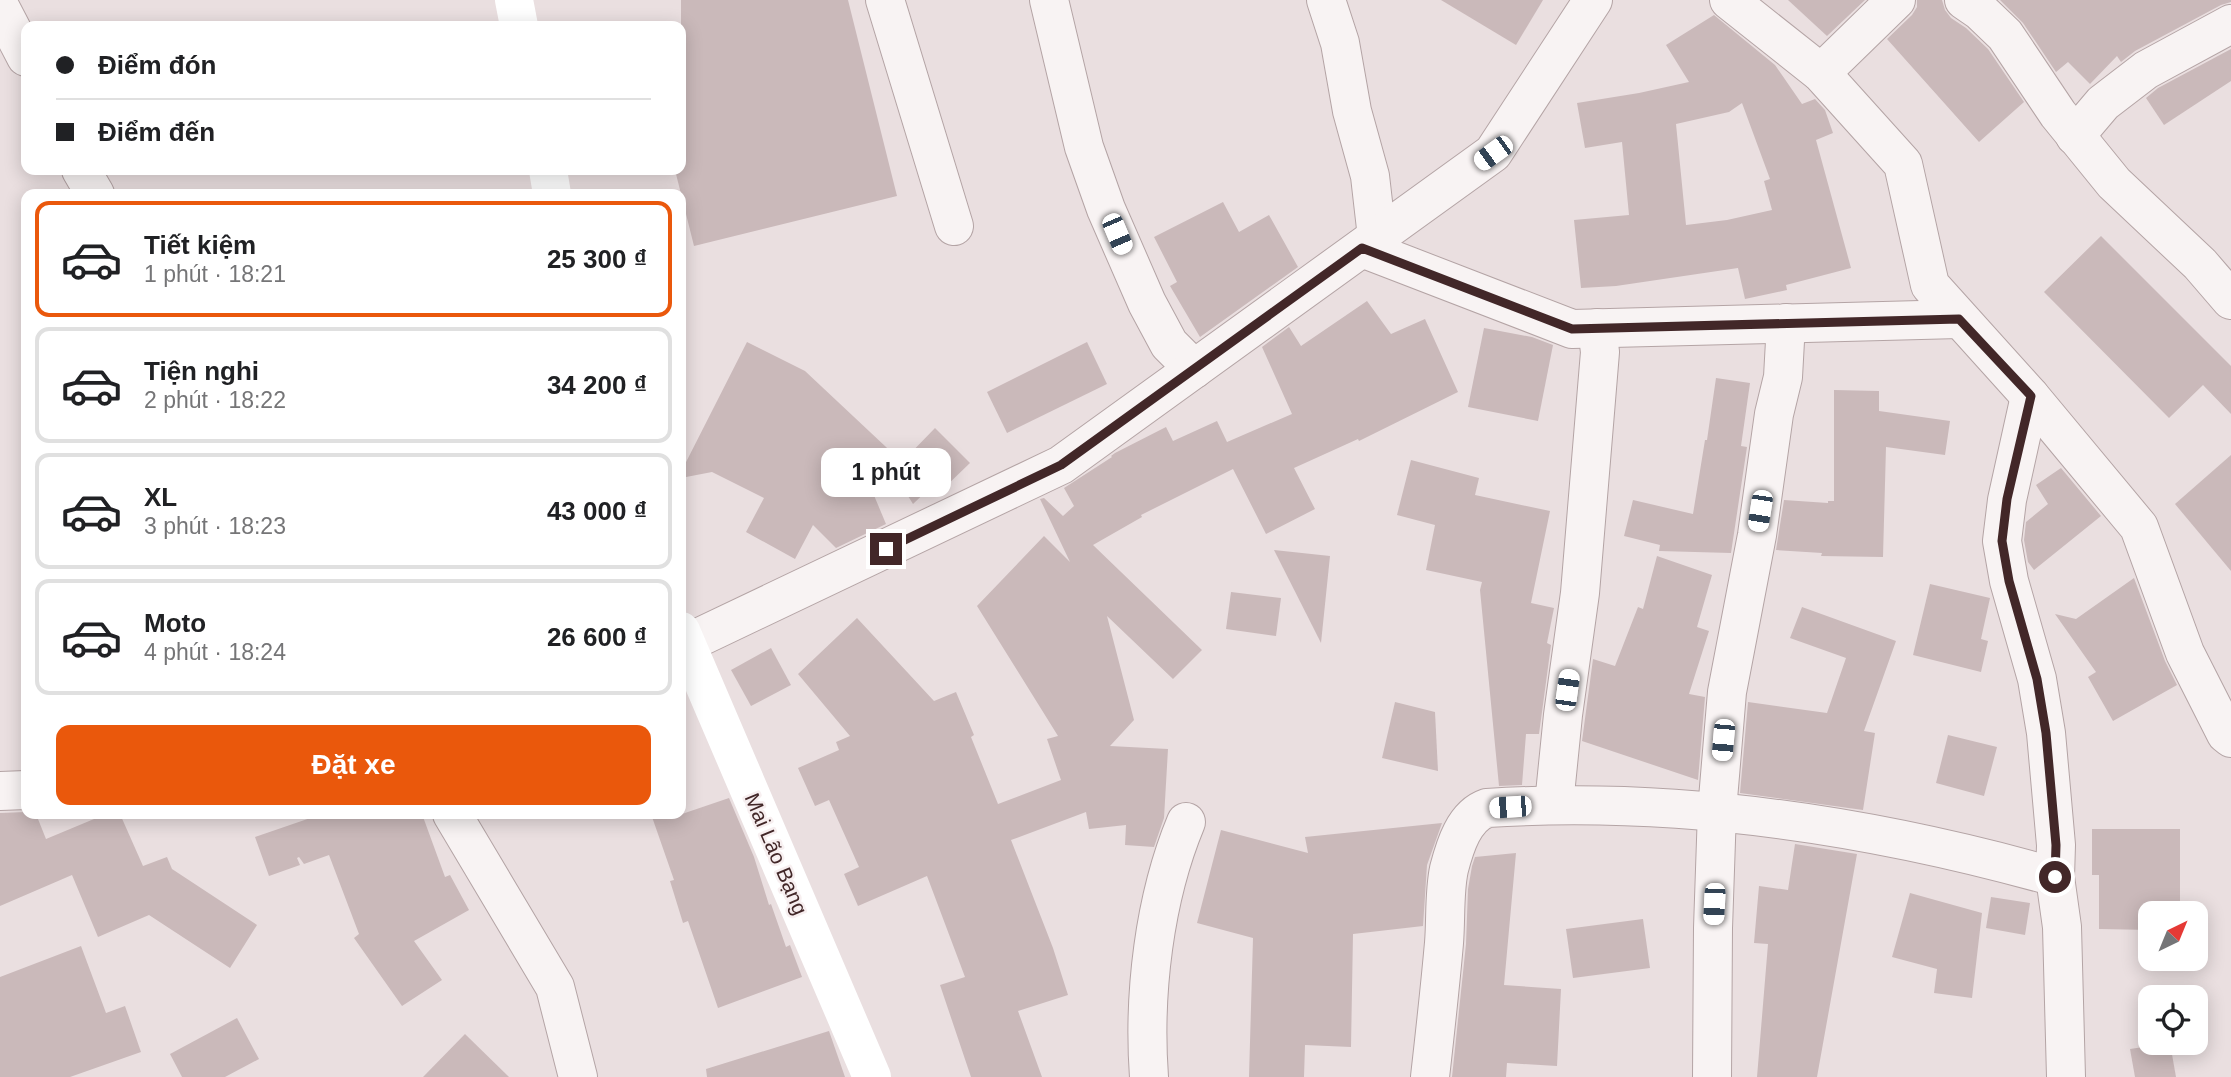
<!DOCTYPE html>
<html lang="vi">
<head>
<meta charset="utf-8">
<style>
  :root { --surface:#fff; --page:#f2f2f2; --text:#202124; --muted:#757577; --line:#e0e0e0; --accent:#ea580c }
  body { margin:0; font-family:Helvetica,sans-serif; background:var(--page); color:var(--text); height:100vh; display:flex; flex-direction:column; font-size:26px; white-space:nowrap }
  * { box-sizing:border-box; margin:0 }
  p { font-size:23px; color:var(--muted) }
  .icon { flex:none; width:38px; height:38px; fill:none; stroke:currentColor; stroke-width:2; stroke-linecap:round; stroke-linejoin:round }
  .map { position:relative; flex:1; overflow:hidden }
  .drawer { position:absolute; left:21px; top:189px; width:665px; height:630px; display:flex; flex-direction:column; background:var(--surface); border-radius:14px; box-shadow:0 4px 18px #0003 }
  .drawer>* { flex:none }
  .top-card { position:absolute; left:21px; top:21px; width:665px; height:154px; border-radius:14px; box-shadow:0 4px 18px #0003; display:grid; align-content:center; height:154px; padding:0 35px; background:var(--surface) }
  .needle { width:46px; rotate:43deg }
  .fabs { position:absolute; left:2138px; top:901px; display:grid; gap:14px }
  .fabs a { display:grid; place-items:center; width:70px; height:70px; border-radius:14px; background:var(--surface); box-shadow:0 4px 18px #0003; font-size:35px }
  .end { position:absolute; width:32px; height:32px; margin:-16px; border:9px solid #422728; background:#fff; box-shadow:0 0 0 4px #fff }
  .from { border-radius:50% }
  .bubble { position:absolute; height:49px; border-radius:14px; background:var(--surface); box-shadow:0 4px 18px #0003; font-size:23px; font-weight:800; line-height:49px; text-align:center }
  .car { position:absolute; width:21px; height:42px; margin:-21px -10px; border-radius:9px; box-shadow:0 0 5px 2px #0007; background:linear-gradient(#fff 24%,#345 0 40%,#fff 0 76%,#345 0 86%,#fff 0) }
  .top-card b { display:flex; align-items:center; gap:24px; height:66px; font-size:26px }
  .top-card b+b { border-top:2px solid var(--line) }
  .top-card i { width:18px; height:18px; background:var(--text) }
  ul { padding:12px 0 0; list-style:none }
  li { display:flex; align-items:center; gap:21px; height:116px; margin:0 14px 10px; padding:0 21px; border:4px solid var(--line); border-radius:14px }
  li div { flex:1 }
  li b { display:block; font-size:26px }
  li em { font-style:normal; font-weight:800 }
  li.selected { border-color:var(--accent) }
  li>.icon { width:63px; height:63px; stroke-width:1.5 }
  .button { display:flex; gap:14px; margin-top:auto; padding:14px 35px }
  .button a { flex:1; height:80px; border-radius:14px; background:var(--accent); color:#fff; font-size:28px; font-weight:800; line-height:80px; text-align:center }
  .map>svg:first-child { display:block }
  .building { fill:#cab9ba; fill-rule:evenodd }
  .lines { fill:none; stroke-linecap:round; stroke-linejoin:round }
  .street-casing { stroke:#b4a4a5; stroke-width:40 }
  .street { stroke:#f8f3f3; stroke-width:38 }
  .secondary { stroke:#fff; stroke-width:38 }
  .route { stroke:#422728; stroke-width:9 }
  .labels { text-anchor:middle; stroke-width:5; stroke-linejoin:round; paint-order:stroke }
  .street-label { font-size:21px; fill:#422728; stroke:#f7eff0 }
</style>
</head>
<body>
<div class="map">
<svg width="2231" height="1077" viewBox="0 0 2231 1077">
  <rect width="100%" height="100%" fill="#eadfe0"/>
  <g class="building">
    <polygon points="681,0 848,0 897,196 694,246 675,170 681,170"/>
    <polygon points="1441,0 1543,0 1516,45"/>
    <polygon points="1788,0 1865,0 1827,36"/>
    <polygon points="1917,0 1942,0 1945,10 1951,18 1966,28 1988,49 2024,102 1979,142 1887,39 1912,15 1917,7"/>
    <polygon points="2000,0 2231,0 2231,2 2221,5 2135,51 2121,62 2117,56 2090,84 2068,62 2056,72 2023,23"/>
    <path d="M1714,15L1775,65L1802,104L1815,99L1825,110L1833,133L1816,140L1851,268L1786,285L1787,290L1745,299L1738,268L1616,286L1581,288L1574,220L1629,215L1622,142L1585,148L1577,103L1639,93L1689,82L1666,45ZM1742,103L1770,179L1764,181L1772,210L1727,220L1686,225L1676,124L1729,112Z"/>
    <polygon points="2231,49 2231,81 2164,125 2146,98 2158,88"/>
    <polygon points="1223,202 1239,232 1269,215 1298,267 1200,337 1170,286 1177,282 1154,237"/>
    <polygon points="2101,236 2231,366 2231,414 2203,385 2169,418 2044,292"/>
    <polygon points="1367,301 1391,334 1425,319 1458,392 1359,441 1358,439 1294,468 1315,509 1266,534 1233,469 1141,515 1142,517 1093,545 1202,650 1173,679 1107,616 1134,720 1110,746 1168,749 1164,818 1154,847 1125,845 1126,825 1089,829 1086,812 1011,840 1053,948 1068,995 1018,1011 1042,1077 971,1077 940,985 965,977 927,876 858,906 844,874 859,867 829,800 815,806 798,768 839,750 836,742 850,736 798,674 857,618 934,701 956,692 974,735 971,737 998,804 1061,780 1047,739 1058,736 977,606 1044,536 1070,562 1040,499 1044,498 1063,516 1074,506 1064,488 1112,457 1111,456 1115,453 1166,427 1173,441 1217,421 1227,442 1292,414 1262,347 1289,327 1301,346"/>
    <polygon points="1484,328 1532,337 1553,345 1538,421 1468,407"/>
    <polygon points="747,342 805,371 902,462 935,428 970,463 942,490 935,483 913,504 893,472 900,465 868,481 886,524 836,548 813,525 795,559 746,532 764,498 712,472 681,478 681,472"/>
    <polygon points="1087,342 1107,384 1007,433 987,392"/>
    <polygon points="1716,378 1750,383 1741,446 1747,447 1731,553 1659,551 1660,545 1624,536 1633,500 1693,514 1705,440 1707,440"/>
    <polygon points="1834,390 1879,391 1879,411 1950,421 1945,455 1886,447 1883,557 1821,556 1822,553 1776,550 1784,500 1828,503 1828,501 1834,501"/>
    <polygon points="2231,455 2231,571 2175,504"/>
    <polygon points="1411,460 1479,478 1475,495 1550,511 1531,603 1554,608 1547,643 1551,645 1539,734 1526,734 1522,785 1499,786 1480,590 1482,582 1426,570 1435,525 1397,515"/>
    <polygon points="2061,468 2101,516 2034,570 2028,562 2024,540 2026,522 2048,504 2036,485"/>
    <polygon points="1274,550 1330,556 1321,643"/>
    <polygon points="1657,556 1712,575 1697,627 1709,631 1689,694 1705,697 1698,780 1582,741 1593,659 1615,666 1638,607 1643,609"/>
    <polygon points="2134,578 2165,661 2177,685 2113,721 2088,677 2096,672 2055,614 2076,619"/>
    <polygon points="1930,584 1990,598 1981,639 1988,641 1981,672 1913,655"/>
    <polygon points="1231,592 1281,598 1276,636 1226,629"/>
    <polygon points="1802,607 1896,641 1864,731 1875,733 1863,810 1740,793 1748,702 1827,713 1846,658 1790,638"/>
    <polygon points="771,648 791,685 751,706 731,670"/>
    <polygon points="1395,702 1435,712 1438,771 1382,758"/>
    <polygon points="1948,735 1997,747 1984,796 1936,783"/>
    <polygon points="729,798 754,857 769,905 771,904 786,947 790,945 802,977 718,1008 688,921 683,923 670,881 674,880 651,814 682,814"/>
    <polygon points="26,812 26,814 36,814 46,839 106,814 120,814 143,866 167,857 172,869 257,925 230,968 149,915 98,937 72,875 0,906 0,813"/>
    <polygon points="322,814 422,814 445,877 450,875 469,910 414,941 442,980 402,1006 354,938 359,934 329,855 304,864 299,857 297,858 300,865 269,876 255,837"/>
    <polygon points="1442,823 1427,865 1423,926 1353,934 1351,1047 1305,1045 1304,1077 1249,1077 1253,938 1197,923 1221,830 1308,853 1305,837"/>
    <polygon points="2092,829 2180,829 2180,914 2151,914 2151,930 2099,929 2099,875 2092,875"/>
    <polygon points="1795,844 1857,854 1817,1077 1757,1077 1768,944 1754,943 1759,886 1788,890"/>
    <polygon points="1516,853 1504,985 1561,989 1557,1066 1507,1063 1506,1077 1452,1077 1466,944 1468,889 1472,866 1475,857"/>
    <polygon points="1910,893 1982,913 1972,998 1934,993 1937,969 1892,957"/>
    <polygon points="1991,897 2030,903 2025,935 1986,928"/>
    <polygon points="1643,919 1650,968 1573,978 1566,929"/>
    <polygon points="81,946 106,1013 125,1006 141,1052 70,1077 0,1077 0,977"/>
    <polygon points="237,1018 259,1059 225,1077 182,1077 170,1054"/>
    <polygon points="829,1031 845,1077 707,1077 706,1069"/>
    <polygon points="465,1034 509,1077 423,1077"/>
    <polygon points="2170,1043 2176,1077 2135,1077 2130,1049"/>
  </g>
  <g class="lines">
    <defs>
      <g id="street">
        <polyline points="885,0 954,226"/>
        <polyline points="1049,0 1084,147 1106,209 1147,303 1169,344 1194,369"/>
        <polyline points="1326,0 1340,43 1352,111 1370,176 1377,237"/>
        <polyline points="1729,0 1821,73 1903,164 1930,285 2030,396 2139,527 2185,653 2226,734 2231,738"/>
        <polyline points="1964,0 1980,11 2005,35 2058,114 2114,183 2200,264 2231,300"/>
        <polyline points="0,7 26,57"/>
        <polyline points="1821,73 1896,0"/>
        <polyline points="2075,136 2103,103 2146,70 2231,24"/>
        <polyline points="81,170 95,194"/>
        <polyline points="1362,248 1572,329 1959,319"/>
        <polyline points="2030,396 2007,500 2002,541 2009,581 2037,679 2046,733 2056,845 2055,877 2062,927 2066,1077"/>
        <polyline points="681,646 1061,465 1493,153 1593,0"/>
        <polyline points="0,791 26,790"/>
        <polyline points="1554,804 1563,715 1580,593 1600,352 1597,328"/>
        <polyline points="452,814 555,987 578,1077"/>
        <path d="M1149,1077C1143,994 1154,899 1186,822"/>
        <path d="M1430,1077C1435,1033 1440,988 1444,943C1446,919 1444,892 1449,869C1455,846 1464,816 1487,808C1679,796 1871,825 2055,877"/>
        <polyline points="1712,1077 1713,928 1717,811 1727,692 1757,535 1774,414 1783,377 1786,323"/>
      </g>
    </defs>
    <use href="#street" class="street-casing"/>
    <use href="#street" class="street"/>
    <g class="secondary">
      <polyline points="514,0 519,26"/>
      <polyline points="548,170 552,194"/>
      <polyline points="681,631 872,1077"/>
    </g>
  </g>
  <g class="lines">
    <polyline class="route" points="886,549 1061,465 1362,248 1572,329 1959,319 2031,396 2007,499 2002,541 2009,581 2037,679 2046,733 2056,845 2055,877"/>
  </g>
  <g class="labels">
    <g class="street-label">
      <text transform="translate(776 854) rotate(67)" y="7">Mai Lão Bạng</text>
    </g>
  </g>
</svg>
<div class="fabs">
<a><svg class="needle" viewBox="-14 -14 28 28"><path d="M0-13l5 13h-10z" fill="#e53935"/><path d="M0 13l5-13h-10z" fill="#757577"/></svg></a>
<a><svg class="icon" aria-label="locate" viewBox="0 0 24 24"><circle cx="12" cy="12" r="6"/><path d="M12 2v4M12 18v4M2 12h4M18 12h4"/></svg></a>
</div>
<i class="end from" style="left:2055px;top:877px"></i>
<i class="end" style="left:886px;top:549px"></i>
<div class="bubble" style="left:821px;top:448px;width:130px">1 phút</div>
<i class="car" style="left:1493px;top:153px;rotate:234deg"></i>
<i class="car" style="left:1117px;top:234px;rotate:157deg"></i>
<i class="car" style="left:1760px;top:511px;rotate:189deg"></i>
<i class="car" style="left:1567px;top:690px;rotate:8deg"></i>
<i class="car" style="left:1723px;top:740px;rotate:185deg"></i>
<i class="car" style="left:1510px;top:807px;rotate:266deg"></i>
<i class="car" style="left:1714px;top:904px;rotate:183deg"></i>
<div class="top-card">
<b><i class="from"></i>Điểm đón</b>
<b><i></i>Điểm đến</b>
</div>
<section class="drawer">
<ul>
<li class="selected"><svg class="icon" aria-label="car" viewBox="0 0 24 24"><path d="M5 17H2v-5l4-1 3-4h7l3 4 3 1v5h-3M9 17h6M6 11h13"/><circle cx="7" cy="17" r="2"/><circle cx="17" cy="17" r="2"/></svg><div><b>Tiết kiệm</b><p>1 phút · 18:21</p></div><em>25 300 ₫</em></li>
<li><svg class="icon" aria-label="car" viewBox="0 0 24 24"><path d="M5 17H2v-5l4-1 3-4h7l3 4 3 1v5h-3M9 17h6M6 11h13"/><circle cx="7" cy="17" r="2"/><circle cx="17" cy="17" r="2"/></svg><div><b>Tiện nghi</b><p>2 phút · 18:22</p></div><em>34 200 ₫</em></li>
<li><svg class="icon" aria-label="car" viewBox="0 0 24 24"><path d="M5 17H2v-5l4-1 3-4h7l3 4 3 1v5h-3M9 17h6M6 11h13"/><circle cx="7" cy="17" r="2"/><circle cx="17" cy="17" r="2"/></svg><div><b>XL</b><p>3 phút · 18:23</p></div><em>43 000 ₫</em></li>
<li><svg class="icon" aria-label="car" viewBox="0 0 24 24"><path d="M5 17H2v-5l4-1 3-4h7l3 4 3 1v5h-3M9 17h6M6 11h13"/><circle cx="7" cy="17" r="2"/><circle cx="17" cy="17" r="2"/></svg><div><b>Moto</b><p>4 phút · 18:24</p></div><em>26 600 ₫</em></li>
</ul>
<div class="button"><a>Đặt xe</a></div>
</section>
</div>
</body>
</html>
